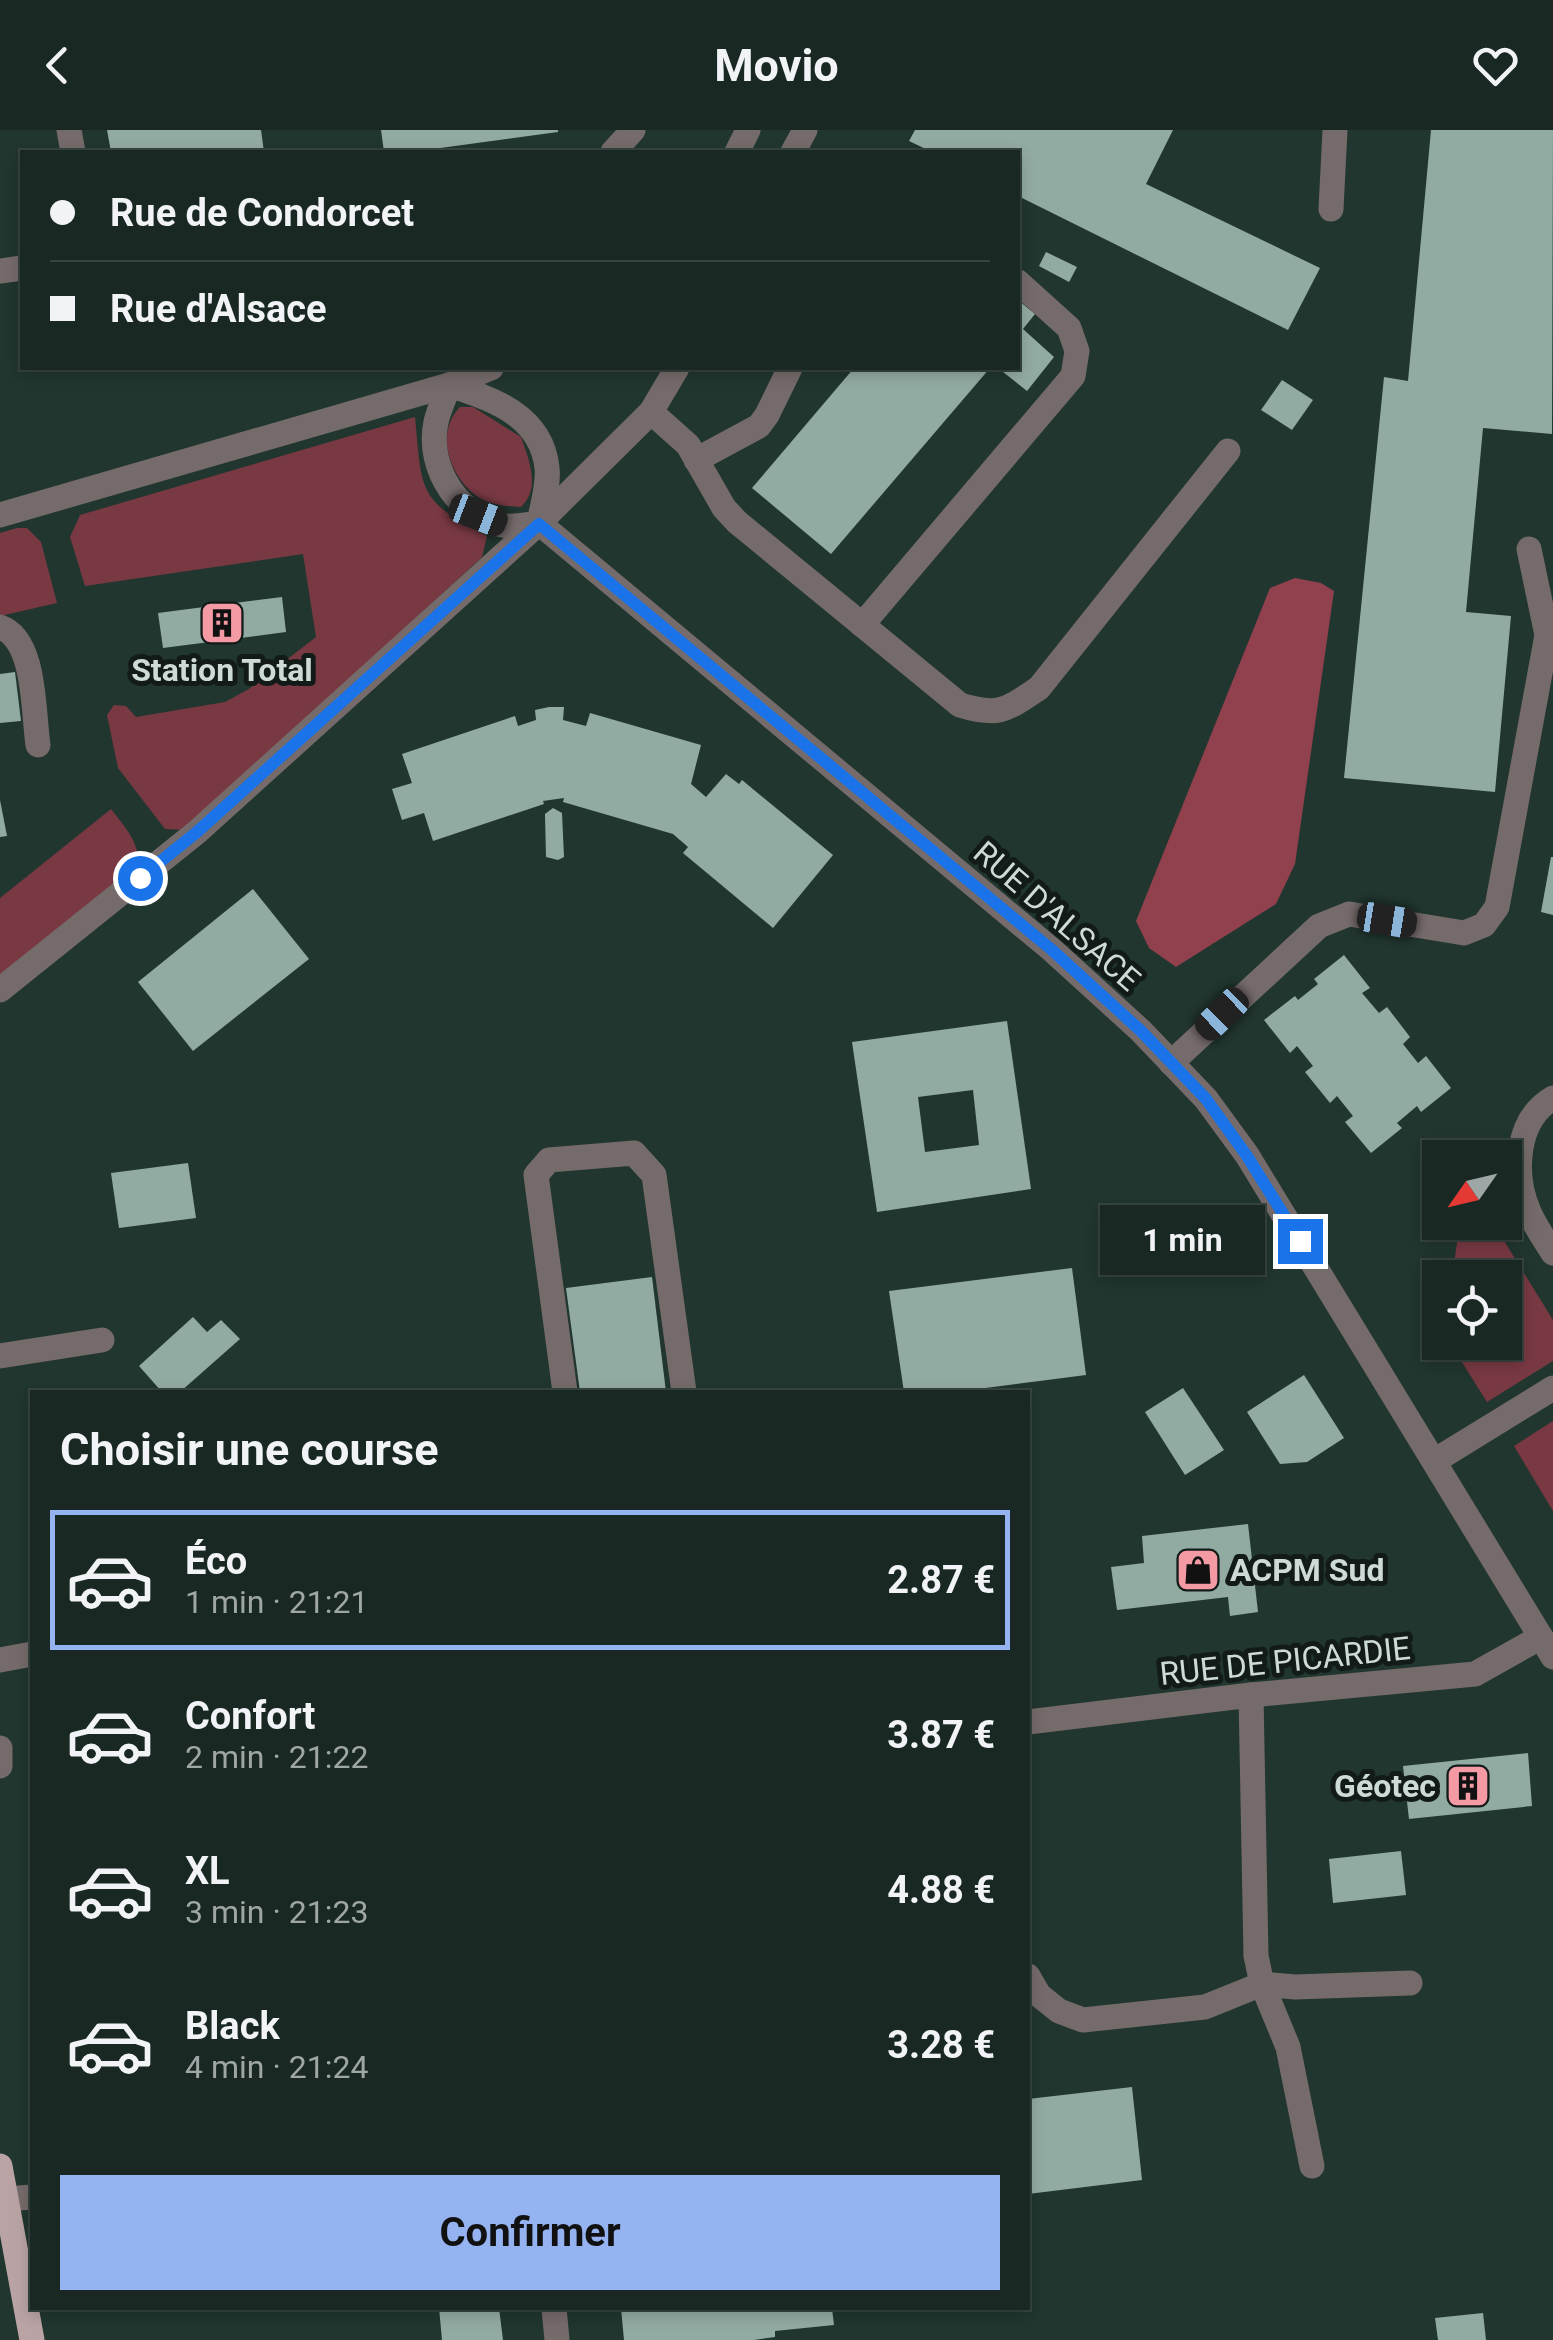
<!DOCTYPE html>
<html lang="fr">
<head>
<meta charset="utf-8">
<style>
  :root { --surface:#192823; --page:#263430; --text:#f1f3f6; --muted:#9fa6a6; --line:#374441; --accent:#95b2f1 }
  body { margin:0; font-family:Roboto,sans-serif; background:var(--page); color:var(--text); height:100vh; display:flex; flex-direction:column; font-size:38px; white-space:nowrap }
  * { box-sizing:border-box; margin:0 }
  p { font-size:32px; color:var(--muted) }
  .icon { flex:none; width:55px; height:55px; fill:none; stroke:currentColor; stroke-width:2; stroke-linecap:round; stroke-linejoin:round }
  .map { position:relative; flex:1; overflow:hidden }
  .details { position:absolute; left:30px; top:1260px; width:1000px; height:920px; display:flex; flex-direction:column; background:var(--surface); border-radius:0px; box-shadow:0 5px 15px #0003,0 0 0 2px var(--line) }
  .details>* { flex:none }
  .banner { position:absolute; left:20px; top:20px; width:1000px; height:220px; border-radius:0px; box-shadow:0 5px 15px #0003,0 0 0 2px var(--line); display:grid; align-content:center; height:220px; padding:0 30px; background:var(--surface) }
  .needle { width:65px; rotate:236deg }
  .buttons { position:absolute; left:1422px; top:1010px; display:grid; gap:20px }
  .buttons a { display:grid; place-items:center; width:100px; height:100px; border-radius:0px; background:var(--surface); box-shadow:0 5px 15px #0003,0 0 0 2px var(--line); font-size:50px }
  .end { position:absolute; width:45px; height:45px; margin:-22px; border:12px solid #1a73e8; background:#fff; box-shadow:0 0 0 5px #fff }
  .from { border-radius:50% }
  .bubble { position:absolute; height:70px; border-radius:0px; background:var(--surface); box-shadow:0 5px 15px #0003,0 0 0 2px var(--line); font-size:32px; font-weight:700; line-height:70px; text-align:center }
  .car { position:absolute; width:30px; height:60px; margin:-30px -15px; border-radius:12px; box-shadow:0 0 8px 2px #0007; background:linear-gradient(#222 24%,#8ab4d8 0 40%,#222 0 76%,#8ab4d8 0 86%,#222 0) }
  .banner b { display:flex; align-items:center; gap:35px; height:95px; font-size:38px }
  .banner b+b { border-top:2px solid var(--line) }
  .banner i { width:25px; height:25px; background:var(--text) }
  ul { padding:0; list-style:none }
  li { display:flex; align-items:center; gap:30px; height:140px; margin:0 20px 15px; padding:0 10px; border:5px solid transparent; border-radius:0px }
  li div { flex:1 }
  li b { display:block; font-size:38px }
  li em { font-style:normal; font-weight:700 }
  li.selected { border-color:var(--accent) }
  li>.icon { width:90px; height:90px; stroke-width:1.5 }
  h2 { padding:0 30px; font-size:45px; line-height:120px }
  .button { display:flex; gap:20px; margin-top:auto; padding:20px 30px }
  .button a { flex:1; height:115px; border-radius:0px; background:var(--accent); color:#111; font-size:40px; font-weight:700; line-height:115px; text-align:center }
  header { display:flex; justify-content:space-between; align-items:center; height:130px; padding:0 30px; background:var(--surface); font-size:45px; font-weight:700 }
  .map>svg:first-child { display:block }
  .green { fill:#793943 }
  .forest { fill:#91404e }
  .building { fill:#92aba2; fill-rule:evenodd }
  .lines { fill:none; stroke-linecap:round; stroke-linejoin:round }
  .minor { stroke:#766b6b; stroke-width:25 }
  .major { stroke:#b9a3a5; stroke-width:25 }
  .route { stroke:#1a73e8; stroke-width:12 }
  .labels { text-anchor:middle; stroke-width:10; stroke-linejoin:round; paint-order:stroke }
  .poi-label { font-size:32px; font-weight:bold; fill:#cddad5; stroke:#121b18 }
  .street-label { font-size:32px; fill:#cddad5; stroke:#121b18 }
</style>
</head>
<body>
<header><svg class="icon" aria-label="back" viewBox="0 0 24 24"><path d="M15 5l-7 7 7 7"/></svg>Movio<svg class="icon" aria-label="heart" viewBox="0 0 24 24"><path d="M12 20l-8-8c-3-5 5-10 8-4 3-6 11-1 8 4z"/></svg></header>
<div class="map">
<svg width="1553" height="2210" viewBox="0 0 1553 2210">
  <rect width="100%" height="100%" fill="#21362f"/>
  <g class="green">
    <path d="M460,277H473L521,307C529,330 541,358 521,377C505,376 487,375 474,364C449,343 435,303 460,277Z"/>
    <path d="M415,287C422,361 417,370 487,406L482,427L185,700L165,699L118,638L107,585L114,575L126,576L136,587L225,572L249,559L316,507L303,424L85,456L70,407L80,385Z"/>
    <polygon points="17,398 27,398 41,412 57,473 0,486 0,403"/>
    <path d="M111,679C124,696 140,712 138,735L0,846V768Z"/>
    <polygon points="1460,1093 1493,1093 1553,1190 1553,1231 1487,1272 1450,1213 1505,1212 1505,1148 1452,1147"/>
    <polygon points="1553,1291 1553,1381 1514,1316"/>
  </g>
  <polygon class="forest" points="1295,448 1321,453 1334,461 1295,734 1276,774 1176,837 1149,818 1136,791 1270,458"/>
  <g class="building">
    <polygon points="107,0 261,0 264,22 111,22"/>
    <polygon points="381,0 558,0 558,2 411,22 384,22"/>
    <polygon points="915,0 1173,0 1146,54 1320,138 1288,200 1018,66 1018,22 932,22 909,11"/>
    <polygon points="1431,0 1553,0 1552,304 1483,298 1466,482 1511,486 1495,662 1344,648 1384,247 1408,251"/>
    <polygon points="1046,122 1077,137 1069,152 1039,136"/>
    <polygon points="1018,170 1035,184 1023,199 1054,227 1027,261 998,238 1018,238"/>
    <polygon points="854,238 990,238 831,424 752,358"/>
    <polygon points="1282,250 1313,270 1292,300 1261,280"/>
    <polygon points="282,467 286,502 163,518 158,483"/>
    <polygon points="15,542 21,591 0,593 0,544"/>
    <polygon points="549,577 564,577 563,590 586,596 590,583 701,615 691,654 706,667 726,644 739,654 742,650 833,725 773,798 683,723 688,717 673,704 563,672 564,668 543,671 544,674 433,711 424,683 402,690 392,659 412,653 402,624 515,586 518,596 536,590 535,580"/>
    <polygon points="0,670 7,706 0,707"/>
    <polygon points="553,678 562,683 564,727 558,730 546,727 545,684"/>
    <polygon points="1551,727 1553,727 1553,785 1541,782"/>
    <polygon points="253,759 309,829 193,921 138,852"/>
    <polygon points="1344,825 1370,858 1362,863 1379,883 1387,877 1410,907 1403,914 1418,933 1426,926 1451,958 1421,982 1417,976 1397,993 1402,998 1371,1023 1345,992 1353,986 1337,966 1330,973 1305,942 1313,936 1297,916 1290,923 1264,890 1295,866 1298,870 1318,854 1314,849"/>
    <path d="M1007,891L1031,1059L877,1082L852,912ZM973,960L979,1015L925,1022L918,967Z"/>
    <polygon points="188,1033 196,1088 119,1098 111,1043"/>
    <polygon points="1072,1138 1086,1245 955,1262 904,1262 889,1161"/>
    <polygon points="652,1147 666,1262 580,1262 566,1158"/>
    <polygon points="193,1187 207,1202 221,1190 240,1209 180,1262 162,1262 139,1236"/>
    <polygon points="1304,1245 1344,1308 1307,1332 1280,1334 1247,1282"/>
    <polygon points="1183,1258 1224,1320 1185,1345 1145,1282"/>
    <polygon points="1248,1394 1258,1482 1230,1486 1228,1467 1117,1480 1111,1437 1144,1433 1142,1406"/>
    <polygon points="1528,1623 1532,1676 1409,1689 1403,1636"/>
    <polygon points="1401,1721 1406,1765 1333,1773 1329,1729"/>
    <polygon points="1132,1957 1142,2050 1028,2064 1028,1969"/>
    <polygon points="439,2178 499,2178 503,2210 442,2210"/>
    <polygon points="621,2178 832,2178 834,2195 775,2201 775,2207 754,2210 624,2210"/>
    <polygon points="1483,2183 1486,2210 1438,2210 1435,2188"/>
  </g>
  <g class="lines">
    <g class="minor">
      <polyline points="69,0 73,22"/>
      <polyline points="613,22 633,0"/>
      <polyline points="737,22 748,0"/>
      <polyline points="793,22 805,0"/>
      <polyline points="1331,79 1335,0"/>
      <polyline points="0,141 22,138"/>
      <path d="M449,255C492,268 542,286 547,338C549,355 542,376 539,393C529,394 517,397 507,396C459,389 426,338 436,292C439,279 445,267 449,255Z"/>
      <path d="M651,282L688,315L724,378L737,392L960,575C999,587 1006,580 1039,558L1228,321"/>
      <polyline points="696,330 759,296 767,285 790,238"/>
      <polyline points="0,385 449,255 491,238"/>
      <polyline points="539,393 1052,820 1141,901 1206,969 1247,1025 1553,1527"/>
      <polyline points="862,495 1073,246 1077,221 1069,198 1018,152"/>
      <path d="M0,497C36,509 33,582 38,615"/>
      <polyline points="0,860 197,702 539,393 651,282 677,238"/>
      <polyline points="1171,933 1319,796 1349,784 1464,803 1484,795 1497,777 1547,505 1529,419"/>
      <path d="M1553,968C1515,990 1513,1045 1529,1082C1535,1096 1545,1110 1553,1123"/>
      <polyline points="0,1226 102,1210"/>
      <polyline points="565,1262 536,1045 549,1030 634,1023 654,1045 684,1262"/>
      <polyline points="1436,1330 1553,1258"/>
      <polyline points="0,1530 32,1524"/>
      <polyline points="1028,1592 1251,1565 1475,1544 1541,1507"/>
      <polyline points="0,1618 0,1636"/>
      <polyline points="1028,1846 1039,1865 1059,1881 1083,1890 1205,1877 1262,1854 1256,1826 1251,1565"/>
      <polyline points="1312,2036 1288,1917 1262,1854 1295,1857 1410,1853"/>
      <polyline points="6,2069 32,2067"/>
      <polyline points="554,2178 557,2210"/>
    </g>
    <polyline class="major" points="0,2036 32,2210"/>
  </g>
  <g class="lines">
    <polyline class="route" points="140,748 197,702 539,394 1052,820 1141,901 1206,969 1247,1026 1300,1111"/>
  </g>
  <defs>
    <symbol id="building-square" viewBox="-11 -11 22 22"><rect x="-9" y="-9" width="18" height="18" rx="4" fill="#f49aa5" stroke="#121b18"/><path d="M-4-6H4V6H1V3H-1V6H-4ZM-2.5-4.3h1.7v1.8h-1.7ZM.8-4.3h1.7v1.8H.8ZM-2.5-1h1.7V.8h-1.7ZM.8-1h1.7V.8H.8Z" fill="#111"/></symbol>
    <symbol id="shop-square" viewBox="-11 -11 22 22"><rect x="-9" y="-9" width="18" height="18" rx="4" fill="#f49aa5" stroke="#121b18"/><path d="M-5-2.5h2.3a2.7 3.5 0 0 1 5.4 0H5L5.5 6h-11ZM-1.5-2.5h3a1.5 2.3 0 0 0-3 0Z" fill="#111"/></symbol>
  </defs>
  <g fill-rule="evenodd">
    <use href="#building-square" x="197" y="468" width="50" height="50"/>
    <use href="#shop-square" x="1173" y="1415" width="50" height="50"/>
    <use href="#building-square" x="1443" y="1631" width="50" height="50"/>
  </g>
  <g class="labels">
    <g class="poi-label">
      <text x="222" y="551">Station Total</text>
      <text x="1230" y="1451" text-anchor="start">ACPM Sud</text>
      <text x="1436" y="1667" text-anchor="end">Géotec</text>
    </g>
    <g class="street-label">
      <text transform="translate(1057 786) rotate(41)" y="11">RUE D'ALSACE</text>
      <text transform="translate(1285 1531) rotate(-6)" y="11">RUE DE PICARDIE</text>
    </g>
  </g>
</svg>
<div class="buttons">
<a><svg class="needle" viewBox="-14 -14 28 28"><path d="M0-13l5 13h-10z" fill="#e53935"/><path d="M0 13l5-13h-10z" fill="#9fa6a6"/></svg></a>
<a><svg class="icon" aria-label="locate" viewBox="0 0 24 24"><circle cx="12" cy="12" r="6"/><path d="M12 2v4M12 18v4M2 12h4M18 12h4"/></svg></a>
</div>
<i class="end from" style="left:140px;top:748px"></i>
<i class="end" style="left:1300px;top:1111px"></i>
<div class="bubble" style="left:1100px;top:1075px;width:165px">1 min</div>
<i class="car" style="left:478px;top:385px;rotate:111deg"></i>
<i class="car" style="left:1387px;top:790px;rotate:99deg"></i>
<i class="car" style="left:1222px;top:884px;rotate:226deg"></i>
<div class="banner">
<b><i class="from"></i>Rue de Condorcet</b>
<b><i></i>Rue d'Alsace</b>
</div>
<section class="details">
<h2>Choisir une course</h2>
<ul>
<li class="selected"><svg class="icon" aria-label="car" viewBox="0 0 24 24"><path d="M5 17H2v-5l4-1 3-4h7l3 4 3 1v5h-3M9 17h6M6 11h13"/><circle cx="7" cy="17" r="2"/><circle cx="17" cy="17" r="2"/></svg><div><b>Éco</b><p>1 min · 21:21</p></div><em>2.87 €</em></li>
<li><svg class="icon" aria-label="car" viewBox="0 0 24 24"><path d="M5 17H2v-5l4-1 3-4h7l3 4 3 1v5h-3M9 17h6M6 11h13"/><circle cx="7" cy="17" r="2"/><circle cx="17" cy="17" r="2"/></svg><div><b>Confort</b><p>2 min · 21:22</p></div><em>3.87 €</em></li>
<li><svg class="icon" aria-label="car" viewBox="0 0 24 24"><path d="M5 17H2v-5l4-1 3-4h7l3 4 3 1v5h-3M9 17h6M6 11h13"/><circle cx="7" cy="17" r="2"/><circle cx="17" cy="17" r="2"/></svg><div><b>XL</b><p>3 min · 21:23</p></div><em>4.88 €</em></li>
<li><svg class="icon" aria-label="car" viewBox="0 0 24 24"><path d="M5 17H2v-5l4-1 3-4h7l3 4 3 1v5h-3M9 17h6M6 11h13"/><circle cx="7" cy="17" r="2"/><circle cx="17" cy="17" r="2"/></svg><div><b>Black</b><p>4 min · 21:24</p></div><em>3.28 €</em></li>
</ul>
<div class="button"><a>Confirmer</a></div>
</section>
</div>
</body>
</html>
